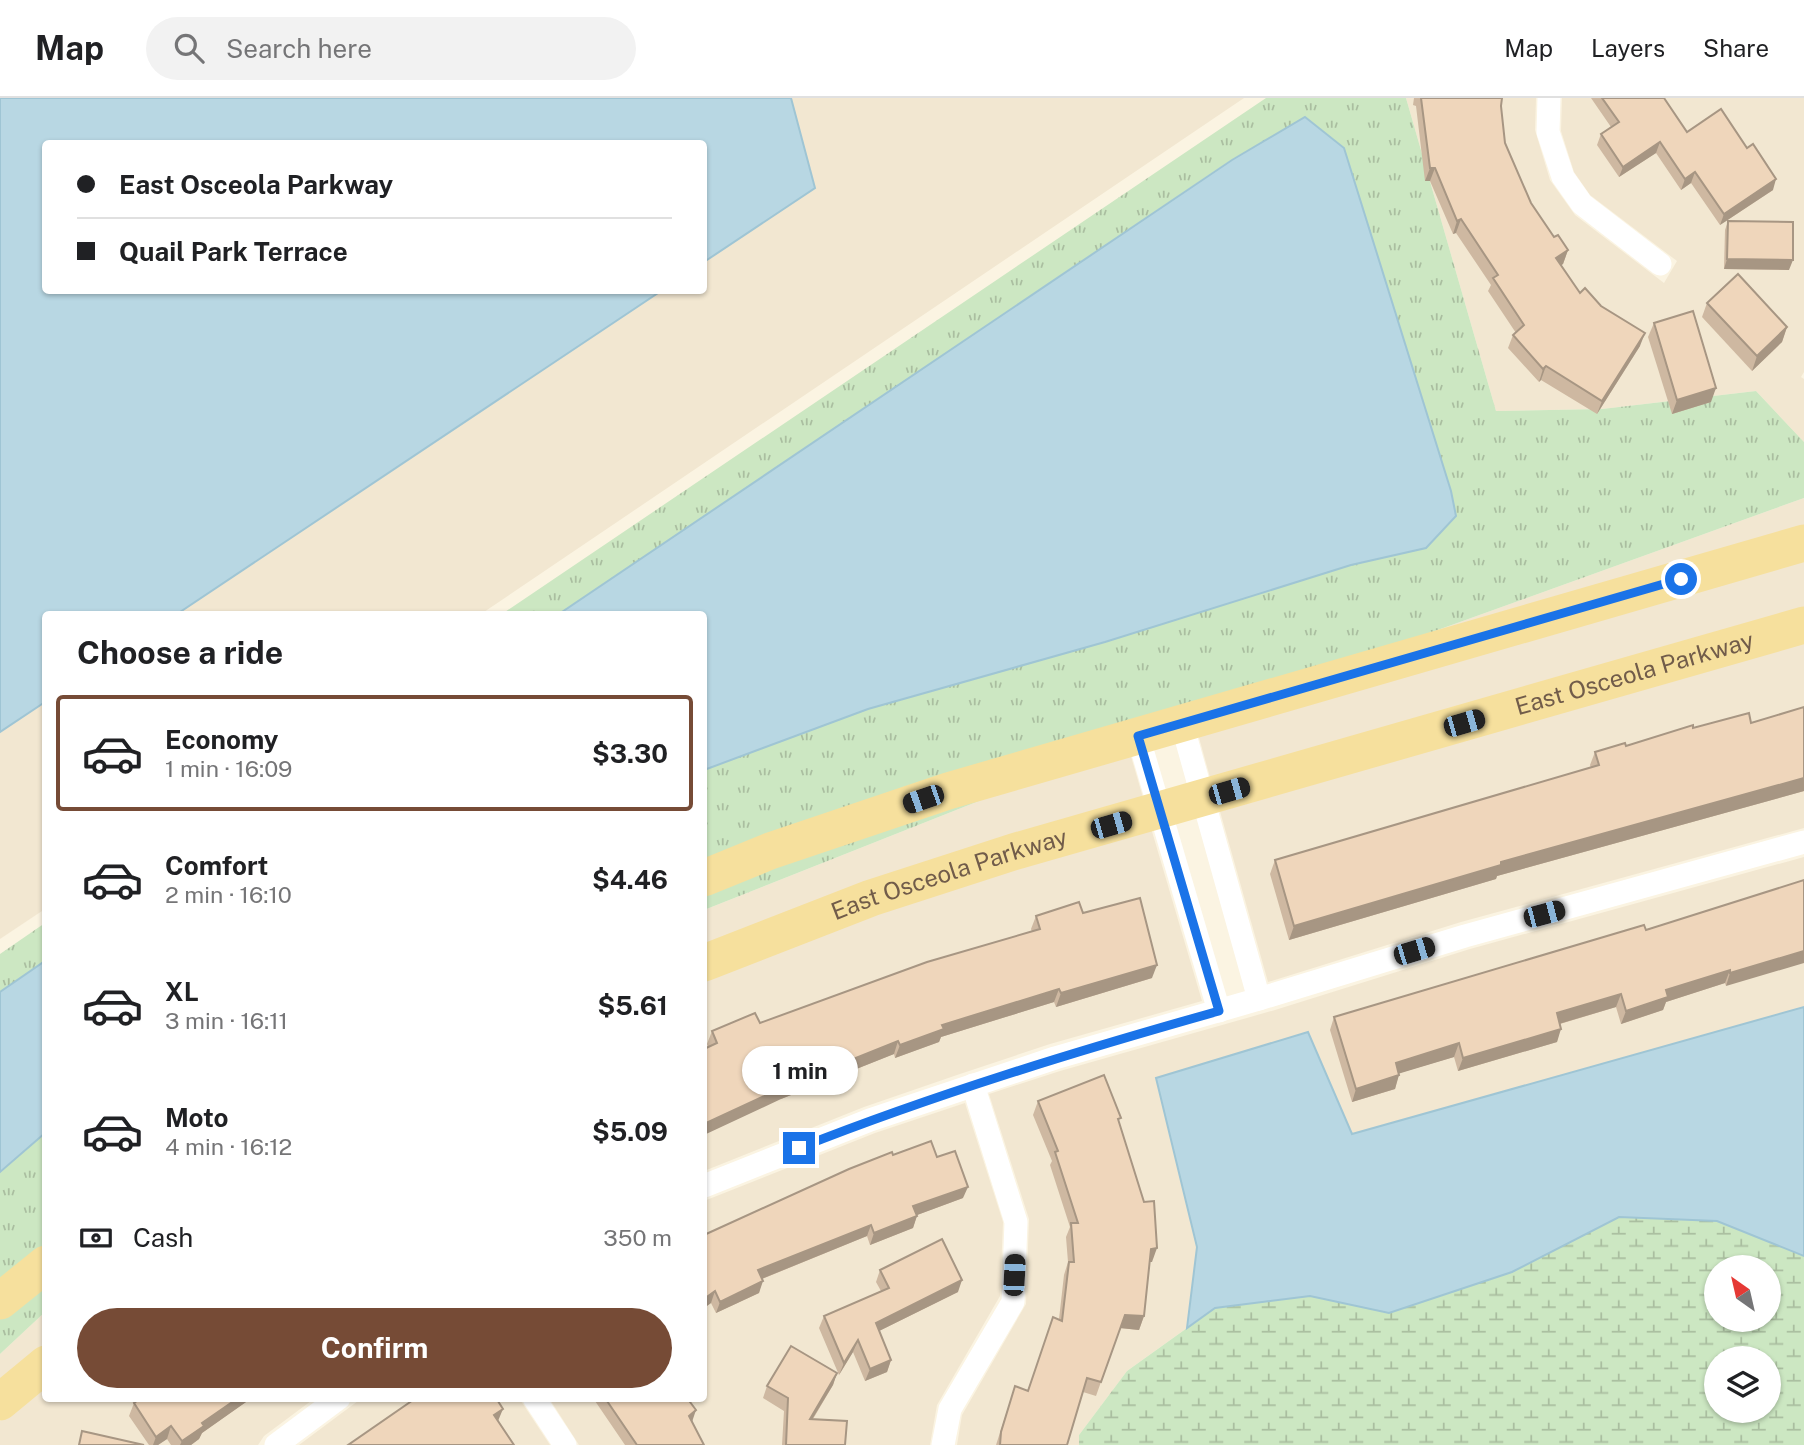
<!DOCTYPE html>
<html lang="en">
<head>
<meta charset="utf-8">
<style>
  :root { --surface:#fff; --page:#f2f2f2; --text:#202124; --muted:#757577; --line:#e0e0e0; --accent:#764b36 }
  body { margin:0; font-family:"Public Sans",sans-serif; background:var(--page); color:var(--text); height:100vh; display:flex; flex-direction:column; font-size:26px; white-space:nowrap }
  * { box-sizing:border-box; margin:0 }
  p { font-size:23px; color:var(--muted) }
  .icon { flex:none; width:38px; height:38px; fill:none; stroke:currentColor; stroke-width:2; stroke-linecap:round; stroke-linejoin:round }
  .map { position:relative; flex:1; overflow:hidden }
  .details { position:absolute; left:42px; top:513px; width:665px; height:791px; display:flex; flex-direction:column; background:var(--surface); border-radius:7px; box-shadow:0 2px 5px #0004 }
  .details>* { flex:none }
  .top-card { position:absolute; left:42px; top:42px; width:665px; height:154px; border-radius:7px; box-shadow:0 2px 5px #0004; display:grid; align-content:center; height:154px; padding:0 35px; background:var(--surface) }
  .needle { width:46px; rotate:326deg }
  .buttons { position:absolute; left:1704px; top:1157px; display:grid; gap:14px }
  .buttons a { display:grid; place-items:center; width:77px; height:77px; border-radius:50%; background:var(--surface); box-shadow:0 2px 5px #0004; font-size:35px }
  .end { position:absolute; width:32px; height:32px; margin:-16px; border:9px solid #1a73e8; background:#fff; box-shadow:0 0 0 4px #fff }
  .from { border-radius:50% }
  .bubble { position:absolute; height:49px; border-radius:24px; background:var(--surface); box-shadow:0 2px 5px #0004; font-size:23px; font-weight:700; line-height:49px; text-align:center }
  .car { position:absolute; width:21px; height:42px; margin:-21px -10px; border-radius:9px; box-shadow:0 0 5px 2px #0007; background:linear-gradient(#222 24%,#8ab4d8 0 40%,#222 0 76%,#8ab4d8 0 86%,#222 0) }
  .top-card b { display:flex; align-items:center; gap:24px; height:66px; font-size:26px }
  .top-card b+b { border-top:2px solid var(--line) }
  .top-card i { width:18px; height:18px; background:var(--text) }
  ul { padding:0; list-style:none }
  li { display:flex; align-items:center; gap:21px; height:116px; margin:0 14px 10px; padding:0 21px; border:4px solid transparent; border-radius:7px }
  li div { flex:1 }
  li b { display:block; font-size:26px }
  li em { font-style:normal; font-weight:700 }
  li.active { border-color:var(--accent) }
  li>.icon { width:63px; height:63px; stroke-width:1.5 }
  h2 { padding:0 35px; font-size:32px; line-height:84px }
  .pay { display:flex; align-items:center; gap:18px; height:77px; padding:0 35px; font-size:26px }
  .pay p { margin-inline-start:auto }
  .primary-button { display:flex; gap:14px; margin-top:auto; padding:14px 35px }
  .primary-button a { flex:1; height:80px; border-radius:42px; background:var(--accent); color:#fff; font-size:28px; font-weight:700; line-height:80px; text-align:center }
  header { display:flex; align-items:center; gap:42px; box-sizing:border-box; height:98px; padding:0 35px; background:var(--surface); border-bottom:2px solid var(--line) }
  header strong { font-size:33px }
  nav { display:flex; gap:38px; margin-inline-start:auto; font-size:24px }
  .search { width:490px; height:63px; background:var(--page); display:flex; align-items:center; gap:18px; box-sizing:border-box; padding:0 24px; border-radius:38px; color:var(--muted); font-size:26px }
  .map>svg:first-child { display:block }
  .residential { fill:#f2e7d1; fill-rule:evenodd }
  .grass { fill:url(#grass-tufts) }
  .wetland { fill:url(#wetland-marsh); fill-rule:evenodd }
  .water { fill:#b8d7e3; stroke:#9fc5d4; stroke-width:2 }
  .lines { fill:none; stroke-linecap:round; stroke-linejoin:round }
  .street { stroke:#fff; stroke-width:23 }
  .primary { stroke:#f6e09d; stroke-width:37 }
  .wall { fill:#ceb8a1 }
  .shaded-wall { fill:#a79683 }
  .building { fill:#efd6bb; stroke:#a79683; stroke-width:2 }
  .route { stroke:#1a73e8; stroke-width:9 }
  .labels { text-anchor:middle; stroke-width:6; stroke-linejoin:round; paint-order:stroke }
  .street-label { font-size:24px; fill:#715c4a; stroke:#fef8e8 }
</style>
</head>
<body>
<header>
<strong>Map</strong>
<div class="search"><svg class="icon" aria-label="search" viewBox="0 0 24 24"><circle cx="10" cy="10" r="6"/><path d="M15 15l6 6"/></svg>Search here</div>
<nav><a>Map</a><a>Layers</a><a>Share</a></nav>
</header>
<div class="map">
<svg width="1804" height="1347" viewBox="0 0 1804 1347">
  <defs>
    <pattern id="grass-tufts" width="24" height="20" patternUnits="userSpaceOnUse" patternTransform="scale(1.75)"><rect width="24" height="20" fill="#cce7c2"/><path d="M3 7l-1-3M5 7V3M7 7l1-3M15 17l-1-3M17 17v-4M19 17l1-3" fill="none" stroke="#aabea0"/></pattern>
    <pattern id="wetland-marsh" width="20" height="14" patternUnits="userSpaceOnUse" patternTransform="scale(1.75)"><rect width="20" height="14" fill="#cce7c2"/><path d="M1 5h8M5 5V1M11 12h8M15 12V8" fill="none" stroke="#aabea0"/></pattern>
  </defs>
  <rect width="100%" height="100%" fill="#fbf4e2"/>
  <g class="residential">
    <path d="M0,0H1244L481,516H46L45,811L0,841ZM46,46H704V192H46Z"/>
    <polygon points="1406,0 1536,0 1535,32 1550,82 1575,117 1664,185 1677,163 1590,97 1574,74 1561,33 1562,0 1804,0 1804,274 1801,279 1804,281 1804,344 1756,293 1602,311 1496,313"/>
    <polygon points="1804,400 1804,431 1371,556"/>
    <polygon points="1804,460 1804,513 1211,683 1198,636"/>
    <polygon points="1804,542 1804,730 1461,824 1268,884 1219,710"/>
    <polygon points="1130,655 1144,703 704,849 704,812 1019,687"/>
    <polygon points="1151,730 1202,903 1050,946 957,977 864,1009 704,1073 704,880 876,813"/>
    <polygon points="1804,759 1804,909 1351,1036 1157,980 1197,1149 1187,1230 1127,1273 1079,1337 1079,1347 957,1347 962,1317 1026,1206 1029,1121 989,996 1060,973 1275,912 1470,851"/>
    <polygon points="965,1005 1003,1124 1000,1198 937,1307 930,1347 579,1347 549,1300 704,1300 704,1103 875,1035"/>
    <polygon points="45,1214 45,1247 0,1285 0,1256"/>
    <polygon points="45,1284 46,1300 315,1300 264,1338 258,1347 0,1347 0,1323"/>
    <polygon points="362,1300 519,1300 550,1347 299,1347"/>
  </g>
  <g class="grass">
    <polygon points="1266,0 1406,0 1496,313 1602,311 1756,293 1804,344 1804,400 1371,556 704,765 704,672 868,611 1351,467 1426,450 1456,418 1451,393 1344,50 1305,19 1231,62 559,516 502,516"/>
    <polygon points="1019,687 704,812 704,796 776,767"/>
    <polygon points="45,825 45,863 0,894 0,856"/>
    <polygon points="45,1035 45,1148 0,1184 0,1074"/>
    <polygon points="45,1184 45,1214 0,1256 0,1221"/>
  </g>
  <path class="wetland" d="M1619,1119L1717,1123L1804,1158V1347H1079V1337L1127,1273L1215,1210L1310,1198L1389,1215L1512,1174ZM1717,1169H1769V1222H1717ZM1717,1260H1769V1312H1717Z"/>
  <g class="water">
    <polygon points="0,0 791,0 815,90 704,164 704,46 46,46 46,192 661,193 177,516 46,516 45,604 0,634"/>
    <polygon points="1305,19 1344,50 1451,393 1456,418 1426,450 1351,467 1105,544 868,611 704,672 704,516 559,516 1232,62"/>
    <polygon points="45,863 45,1035 0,1074 0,894"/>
    <polygon points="1804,909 1804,1158 1717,1123 1619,1119 1512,1174 1389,1215 1310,1198 1215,1210 1187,1230 1197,1149 1156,980 1308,934 1352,1036"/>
  </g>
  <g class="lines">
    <g class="street">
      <polyline points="1549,0 1548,34 1563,79 1582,106 1660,166"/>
      <polyline points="1182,626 1259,901"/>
      <polyline points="1138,638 1219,913"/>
      <polyline points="704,1088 870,1022 1055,960 1259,901 1465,838 1804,744"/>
      <polyline points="534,1300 565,1347"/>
      <polyline points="276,1347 339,1300"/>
      <polyline points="943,1347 950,1311 1013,1204 1016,1124 973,987"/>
    </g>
    <g class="primary">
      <polyline points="704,780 770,753 948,693 1804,445"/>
      <path id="s1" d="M704,865L871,800L1013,754L1804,527"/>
      <polyline points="0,1203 46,1166"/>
      <polyline points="0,1304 46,1266"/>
    </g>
  </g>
  <g class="wall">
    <polygon points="1414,0 1502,0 1501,8 1505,45 1531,105 1554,139 1568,152 1563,166 1561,167 1580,195 1640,248 1597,316 1541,282 1539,284 1508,250 1513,237 1516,235 1488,193 1491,187 1456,135 1453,136 1430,83 1425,83 1416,8 1413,7"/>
    <polygon points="1591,0 1664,0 1687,34 1773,92 1720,127 1691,85 1681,92 1656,55 1619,79 1597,47 1601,36 1611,29"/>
    <polygon points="1728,123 1789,172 1724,171 1725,132"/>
    <polygon points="1707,205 1787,229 1782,244 1752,273 1702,219"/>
    <polygon points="1654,225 1711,304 1672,316 1648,239"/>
    <polygon points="1804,609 1804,693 1497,778 1496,781 1289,842 1270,776 1275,762 1591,670 1590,667 1595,654 1626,648 1693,630 1751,625"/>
    <polygon points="1804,782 1726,888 1725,885 1666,904 1663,912 1621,926 1616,909 1560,926 1557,944 1458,973 1454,959 1399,975 1395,991 1352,1004 1330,932 1334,919 1646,832"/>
    <polygon points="1083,815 1152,880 1056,909 1054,904 941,939 939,944 895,960 894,956 781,1001 708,949 707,946 712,933 760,925 1032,834 1031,831 1036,818"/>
    <polygon points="1038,1003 1119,1025 1152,1164 1149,1164 1144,1218 1139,1232 1120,1230 1096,1298 1083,1294 1067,1347 996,1347 1015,1288 1027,1293 1059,1221 1064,1177 1068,1164 1066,1139 1070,1129 1050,1067 1052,1063 1033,1017"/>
    <polygon points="893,1057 937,1059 963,1100 917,1117 913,1130 870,1147 867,1138 762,1181 759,1195 716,1215 711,1205 704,1210 704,1137"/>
    <polygon points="880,1172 958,1194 879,1233 891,1262 887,1274 865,1283 853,1254 839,1277 819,1230 824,1218 881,1193 876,1184"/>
    <polygon points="837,1275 833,1287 813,1321 845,1347 782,1347 784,1313 763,1300 767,1288"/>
    <polygon points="593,1300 687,1300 692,1324 704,1347 625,1347"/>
    <polygon points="248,1301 246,1304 202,1335 199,1341 191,1347 171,1347 167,1341 158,1347 149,1347 129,1318 134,1305"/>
  </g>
  <g class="shaded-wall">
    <polygon points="1660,44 1656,55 1619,79 1623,69"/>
    <polygon points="1430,70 1435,70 1430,83 1425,83"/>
    <polygon points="1695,74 1691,85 1681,92 1685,81"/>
    <polygon points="1776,81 1773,92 1720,127 1724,116"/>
    <polygon points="1461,121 1456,135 1453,136 1457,123"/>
    <polygon points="1568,152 1563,166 1551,174 1556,160"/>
    <polygon points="1727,161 1793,162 1789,172 1724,171"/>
    <polygon points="1787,229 1782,244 1752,273 1757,258"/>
    <polygon points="1645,235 1640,248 1597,316 1602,303"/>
    <polygon points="1546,268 1541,282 1539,284 1543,271"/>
    <polygon points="1716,290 1711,304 1672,316 1677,302"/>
    <polygon points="1804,680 1804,693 1497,778 1496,781 1289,842 1294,828 1501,764"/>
    <polygon points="1804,853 1804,865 1726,888 1730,875"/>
    <polygon points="1157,867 1152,880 1056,909 1061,895"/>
    <polygon points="1730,872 1725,885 1666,904 1663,912 1621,926 1626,913 1666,892"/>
    <polygon points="1059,891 1054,904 941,939 939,944 895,960 900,947 942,927"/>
    <polygon points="1621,896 1616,909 1552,928 1557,915"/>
    <polygon points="1561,931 1557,944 1458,973 1463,960"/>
    <polygon points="898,943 894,956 781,1001 704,1037 704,1026 786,988"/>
    <polygon points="1459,945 1454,959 1391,978 1396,965"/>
    <polygon points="1399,977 1395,991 1352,1004 1356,991"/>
    <polygon points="968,1089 963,1100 909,1120 913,1108"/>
    <polygon points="917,1118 913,1130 870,1147 874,1135"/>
    <polygon points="871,1127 867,1138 754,1184 758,1172"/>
    <polygon points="1157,1150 1152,1164 1146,1164 1151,1151"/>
    <polygon points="962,1182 958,1194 871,1237 876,1225"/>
    <polygon points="763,1183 759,1195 716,1215 720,1204"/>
    <polygon points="715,1193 711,1205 704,1210 704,1201"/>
    <polygon points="1125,1217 1144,1218 1139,1232 1120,1230"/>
    <polygon points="858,1242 853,1254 839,1277 844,1265"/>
    <polygon points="891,1262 887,1274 865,1283 870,1271"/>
    <polygon points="837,1275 833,1287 805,1333 810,1321"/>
    <polygon points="238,1300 249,1300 246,1304 202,1335 199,1341 191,1347 180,1347 182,1343 202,1325"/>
    <polygon points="503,1311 498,1323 494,1317"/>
    <polygon points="696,1312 692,1324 689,1318"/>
    <polygon points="171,1328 167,1341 158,1347 153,1347 156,1339"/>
  </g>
  <g class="building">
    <polygon points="1421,0 1502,0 1501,8 1505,45 1531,105 1554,139 1558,137 1568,152 1556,160 1580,195 1585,190 1601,208 1645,235 1602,303 1546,268 1543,271 1513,237 1524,227 1493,180 1498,177 1461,121 1457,123 1435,70 1430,70"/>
    <polygon points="1602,0 1664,0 1687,34 1721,11 1747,50 1753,46 1776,81 1724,116 1695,74 1685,81 1660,44 1623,69 1601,36 1619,24"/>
    <polygon points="1728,123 1793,124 1793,162 1727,161"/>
    <polygon points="1738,176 1787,229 1757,258 1707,205"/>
    <polygon points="1693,213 1716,290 1677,302 1654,225"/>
    <polygon points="1804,609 1804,680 1501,764 1501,767 1294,828 1275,762 1599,667 1595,654 1625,645 1626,648 1693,627 1693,630 1749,615 1751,625"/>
    <polygon points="1804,782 1804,853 1730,875 1730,872 1666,892 1668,899 1626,913 1621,896 1557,915 1561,931 1463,960 1459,945 1396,965 1399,977 1356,991 1334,919 1644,827 1646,832"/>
    <polygon points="1140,800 1157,867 1061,895 1059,891 942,927 944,931 900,947 898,943 786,988 704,1026 704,951 717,945 712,933 755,915 760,925 927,864 1040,831 1036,818 1079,804 1083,815"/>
    <polygon points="1104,977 1121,1020 1118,1021 1144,1104 1154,1103 1157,1150 1151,1151 1144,1218 1125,1217 1101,1284 1087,1280 1067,1347 1000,1347 1001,1334 1015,1288 1028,1293 1053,1219 1062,1223 1069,1164 1074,1164 1071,1125 1078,1125 1055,1054 1058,1053 1038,1003"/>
    <polygon points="931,1043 937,1059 955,1053 968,1089 913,1108 917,1118 874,1135 871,1127 758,1172 763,1183 720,1204 715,1193 704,1201 704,1137 849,1071 892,1054 893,1057"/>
    <polygon points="942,1141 962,1182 876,1225 891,1262 870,1271 858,1242 844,1265 824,1218 889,1190 880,1172"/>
    <polygon points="791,1248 837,1275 810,1321 847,1323 845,1347 786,1347 788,1300 767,1288"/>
    <polygon points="141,1300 238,1300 202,1325 204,1328 182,1343 171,1328 156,1339 134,1305"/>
    <polygon points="416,1300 496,1300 503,1311 494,1317 514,1347 348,1347"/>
    <polygon points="605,1300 687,1300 696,1312 689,1318 704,1347 637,1347"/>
    <polygon points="82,1333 144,1347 79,1347"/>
  </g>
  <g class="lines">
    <path class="route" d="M799,1050C936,996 1077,953 1219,913L1138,638L1681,481"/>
  </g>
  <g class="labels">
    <g class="street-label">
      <text dy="8" stroke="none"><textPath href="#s1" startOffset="975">East Osceola Parkway</textPath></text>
      <text dy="8" stroke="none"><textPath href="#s1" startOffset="261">East Osceola Parkway</textPath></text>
    </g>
  </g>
</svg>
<div class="buttons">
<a><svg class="needle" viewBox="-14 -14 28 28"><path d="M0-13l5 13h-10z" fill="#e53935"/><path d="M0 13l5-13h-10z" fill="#757577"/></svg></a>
<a><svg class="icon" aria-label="layers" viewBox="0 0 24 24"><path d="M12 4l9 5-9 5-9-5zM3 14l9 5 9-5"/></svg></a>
</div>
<i class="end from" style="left:1681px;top:481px"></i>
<i class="end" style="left:799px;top:1050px"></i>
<div class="bubble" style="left:742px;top:948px;width:116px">1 min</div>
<i class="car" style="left:1464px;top:625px;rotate:74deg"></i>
<i class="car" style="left:1229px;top:693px;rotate:74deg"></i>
<i class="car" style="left:923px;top:701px;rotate:251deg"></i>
<i class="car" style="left:1111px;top:727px;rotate:74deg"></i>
<i class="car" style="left:1544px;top:816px;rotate:75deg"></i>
<i class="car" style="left:1414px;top:853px;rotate:73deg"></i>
<i class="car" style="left:1014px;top:1177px;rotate:3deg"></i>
<div class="top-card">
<b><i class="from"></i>East Osceola Parkway</b>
<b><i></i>Quail Park Terrace</b>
</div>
<section class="details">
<h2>Choose a ride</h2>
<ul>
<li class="active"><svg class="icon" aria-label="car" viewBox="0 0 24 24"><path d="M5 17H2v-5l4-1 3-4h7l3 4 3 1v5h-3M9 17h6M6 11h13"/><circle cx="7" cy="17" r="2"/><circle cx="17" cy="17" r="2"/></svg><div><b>Economy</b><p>1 min · 16:09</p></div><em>$3.30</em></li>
<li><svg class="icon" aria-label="car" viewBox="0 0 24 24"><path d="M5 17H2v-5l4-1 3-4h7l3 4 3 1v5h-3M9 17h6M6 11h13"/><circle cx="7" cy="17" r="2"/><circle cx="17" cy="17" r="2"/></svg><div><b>Comfort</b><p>2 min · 16:10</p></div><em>$4.46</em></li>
<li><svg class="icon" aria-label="car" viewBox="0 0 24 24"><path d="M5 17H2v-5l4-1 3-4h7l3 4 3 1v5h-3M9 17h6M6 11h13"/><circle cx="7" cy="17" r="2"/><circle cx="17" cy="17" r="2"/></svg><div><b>XL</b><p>3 min · 16:11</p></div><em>$5.61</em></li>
<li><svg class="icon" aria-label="car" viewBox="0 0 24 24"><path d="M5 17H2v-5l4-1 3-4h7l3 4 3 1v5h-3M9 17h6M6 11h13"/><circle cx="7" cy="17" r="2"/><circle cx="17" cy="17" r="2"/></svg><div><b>Moto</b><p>4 min · 16:12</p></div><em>$5.09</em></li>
</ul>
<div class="pay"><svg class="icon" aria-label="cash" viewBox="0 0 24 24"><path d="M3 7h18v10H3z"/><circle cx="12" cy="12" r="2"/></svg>Cash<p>350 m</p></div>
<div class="primary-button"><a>Confirm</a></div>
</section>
</div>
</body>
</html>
